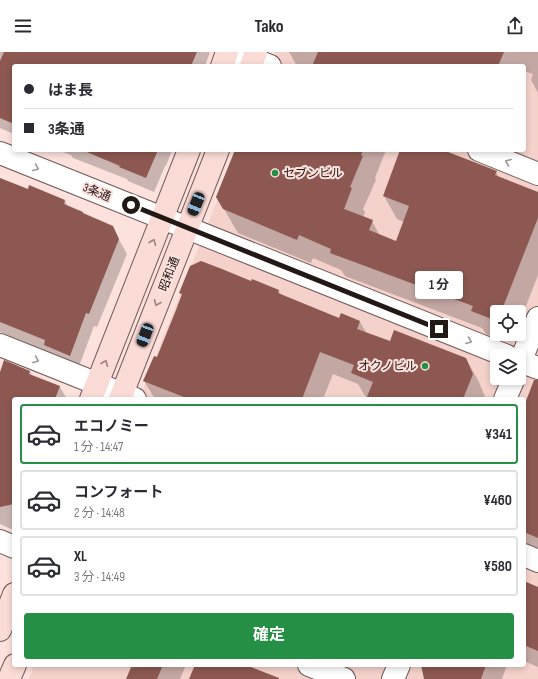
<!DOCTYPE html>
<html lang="ja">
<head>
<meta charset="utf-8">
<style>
  :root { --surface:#fff; --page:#f7f7f7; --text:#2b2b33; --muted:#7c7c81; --line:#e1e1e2; --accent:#258f46 }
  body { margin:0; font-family:"Sofia Sans Condensed","Noto Sans JP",sans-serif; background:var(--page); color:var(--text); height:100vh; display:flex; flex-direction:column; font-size:15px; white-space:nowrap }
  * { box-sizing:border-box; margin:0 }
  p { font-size:13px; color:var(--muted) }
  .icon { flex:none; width:22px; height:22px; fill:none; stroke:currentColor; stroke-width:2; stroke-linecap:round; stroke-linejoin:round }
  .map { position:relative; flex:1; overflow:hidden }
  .sheet { position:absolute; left:12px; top:345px; width:514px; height:270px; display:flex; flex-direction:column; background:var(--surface); border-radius:4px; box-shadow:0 2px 6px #0003 }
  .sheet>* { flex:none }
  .hud { position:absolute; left:12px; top:12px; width:514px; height:88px; border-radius:4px; box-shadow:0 2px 6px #0003; display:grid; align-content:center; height:88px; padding:0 12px; background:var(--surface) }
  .buttons { position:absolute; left:490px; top:253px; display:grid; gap:8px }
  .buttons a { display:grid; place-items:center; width:36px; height:36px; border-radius:4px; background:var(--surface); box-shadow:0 2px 6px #0003; font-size:20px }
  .end { position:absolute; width:18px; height:18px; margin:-9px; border:5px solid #221917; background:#fff; box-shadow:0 0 0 2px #fff }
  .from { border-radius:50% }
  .bubble { position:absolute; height:28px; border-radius:4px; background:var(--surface); box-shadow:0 2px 6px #0003; font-size:13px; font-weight:700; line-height:28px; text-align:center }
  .car { position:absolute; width:12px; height:24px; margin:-12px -6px; border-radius:5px; box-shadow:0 0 3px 1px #0007; background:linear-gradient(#222 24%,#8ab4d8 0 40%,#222 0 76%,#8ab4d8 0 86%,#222 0) }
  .hud b { display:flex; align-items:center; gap:14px; height:38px; font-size:15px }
  .hud b+b { border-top:1px solid var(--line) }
  .hud i { width:10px; height:10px; background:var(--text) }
  ul { padding:7px 0 0; list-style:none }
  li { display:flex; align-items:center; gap:12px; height:60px; margin:0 8px 6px; padding:0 4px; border:2px solid var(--line); border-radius:4px }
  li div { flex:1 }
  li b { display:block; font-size:15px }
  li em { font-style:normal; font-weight:700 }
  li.active { border-color:var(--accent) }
  li>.icon { width:36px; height:36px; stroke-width:1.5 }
  .button { display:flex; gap:8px; margin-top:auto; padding:8px 12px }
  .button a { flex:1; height:46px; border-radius:4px; background:var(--accent); color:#fff; font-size:16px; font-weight:700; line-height:46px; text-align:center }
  header { display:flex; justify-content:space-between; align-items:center; height:52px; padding:0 12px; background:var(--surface); font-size:18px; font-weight:700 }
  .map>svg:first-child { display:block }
  .built { fill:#f4d1cb; fill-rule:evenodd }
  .shadow { fill:#0003 }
  .building { fill:#8c5851 }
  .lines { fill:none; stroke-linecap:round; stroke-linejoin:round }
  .street-casing { stroke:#725c58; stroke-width:24 }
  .secondary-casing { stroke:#725c58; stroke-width:24 }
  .street { stroke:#fff; stroke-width:22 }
  .secondary { stroke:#fbdbd6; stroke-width:22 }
  .oneway { stroke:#9c9897 }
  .oneway2 { stroke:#998480 }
  .route { stroke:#221917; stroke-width:5 }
  .poi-dot { fill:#258f46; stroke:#fce1dd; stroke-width:1.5 }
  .labels { text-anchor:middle; stroke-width:4; stroke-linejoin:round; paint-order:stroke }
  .poi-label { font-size:12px; fill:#221917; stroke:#fce1dd; text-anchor:start }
  .street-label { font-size:12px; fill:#221917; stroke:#fce1dd }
</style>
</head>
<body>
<header><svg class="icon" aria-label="menu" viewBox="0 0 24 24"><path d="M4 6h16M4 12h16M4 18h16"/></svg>Tako<svg class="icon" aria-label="share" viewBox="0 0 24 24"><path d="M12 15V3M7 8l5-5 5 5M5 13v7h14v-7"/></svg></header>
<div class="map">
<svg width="538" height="627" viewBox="0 0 538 627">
  <rect width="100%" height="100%" fill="#fce1dd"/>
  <path class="built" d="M276,0H538V627H29L34,613H524V347H139L237,98H524V14H270ZM497,260H519V282H497ZM497,304H519V326H497Z"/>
  <g class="shadow">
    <polygon points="0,0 210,0 205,14 14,14 14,82 0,76"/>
    <polygon points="289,0 538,0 538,41 531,28 533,22 524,19 524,14 297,14"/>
    <polygon points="58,98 172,98 166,114 165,114 154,140 128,129 127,127 73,106 71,103"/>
    <polygon points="237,98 386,98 375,126 376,128 363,157 365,160 363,166 372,169 380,184 396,190 404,170 397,167 384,144 401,98 440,98 496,120 499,126 538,141 538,223 519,272 519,260 497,260 497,282 515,282 514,284 503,289 486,282 482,276 345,224 341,218 313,206 311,211 238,181 217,145"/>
    <polygon points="0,127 28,138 65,149 68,155 112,175 127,202 97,275 94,274 78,317 53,307 49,300 0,280"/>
    <polygon points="251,231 278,238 282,244 340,267 360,270 367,282 390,291 466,307 479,330 485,345 485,347 367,347 368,345 365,344 358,332 333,322 323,347 155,347 144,329 157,306 183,244 180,241"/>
    <polygon points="30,319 32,324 60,335 67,347 14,347 14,476 11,477 0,472 0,323"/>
    <polygon points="538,344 538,499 524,493 524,356"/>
    <polygon points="524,531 538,536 538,615 524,609"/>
    <polygon points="133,613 186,613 180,627 127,627"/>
    <polygon points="361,613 370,613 366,615"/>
    <polygon points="422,613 507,613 502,627 425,627"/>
  </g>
  <g class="building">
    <polygon points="4,0 197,0 191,14 14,14 14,72 0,66 0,9"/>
    <polygon points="318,0 504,0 498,14 312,14"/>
    <polygon points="82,98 158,98 146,126 119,115 120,114"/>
    <polygon points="235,98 363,98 361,103 363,104 350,135 352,136 344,157 373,168 369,178 396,189 409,154 383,144 400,98 443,98 497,119 495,123 538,140 538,166 501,260 497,260 497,262 489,266 471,259 473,254 330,201 331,197 299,183 297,188 223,157 216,145"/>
    <polygon points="0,126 28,137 29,133 65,148 64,152 83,160 83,161 113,174 119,187 89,262 86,261 70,304 44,293 45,288 0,270"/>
    <polygon points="201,209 222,217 251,229 252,227 279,238 278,241 339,266 341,261 360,269 357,277 390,289 394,278 466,306 473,322 463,347 366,347 373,330 351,321 354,313 320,300 302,347 189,347 143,329 154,304 157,305 176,258 182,242 179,241 190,214"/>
    <polygon points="4,308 30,319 29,322 60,334 55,347 14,347 14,452 0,455 0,320"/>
    <polygon points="534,328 538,328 538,486 524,480 524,354"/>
    <polygon points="524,529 538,535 538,599 524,593"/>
    <polygon points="132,613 163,613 157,627 126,627"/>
    <polygon points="195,613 246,613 279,626 279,627 189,627"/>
    <polygon points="421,613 486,613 481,627 424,627"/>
  </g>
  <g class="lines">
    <defs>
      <g id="street">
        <polyline points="235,0 270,14"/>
        <polyline points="479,98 538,122"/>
        <polyline points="0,101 507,304"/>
        <polyline points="0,293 135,347"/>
        <polyline points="519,309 538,316"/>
        <polyline points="519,313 538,266"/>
        <polyline points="505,347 514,326"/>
        <polyline points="0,489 14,495"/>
        <polyline points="524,503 538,509"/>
        <polyline points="309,613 344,627"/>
        <polyline points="393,627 399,613"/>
      </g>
      <g id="secondary">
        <polyline points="222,14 227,0"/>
        <polyline points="251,14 256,0"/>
        <polyline points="91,347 189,98"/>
        <polyline points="120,347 218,98"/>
        <polyline points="0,578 14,542"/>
        <polyline points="9,627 15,613"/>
      </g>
    </defs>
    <use href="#street" class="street-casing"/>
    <use href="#secondary" class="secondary-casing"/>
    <use href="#street" class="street"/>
    <use href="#secondary" class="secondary"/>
  </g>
  <defs><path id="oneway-chevron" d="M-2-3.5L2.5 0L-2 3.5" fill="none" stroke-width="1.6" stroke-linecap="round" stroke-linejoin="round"/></defs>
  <g class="oneway">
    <use href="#oneway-chevron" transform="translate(508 110) rotate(-158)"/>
    <use href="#oneway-chevron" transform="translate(36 116) rotate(22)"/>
    <use href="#oneway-chevron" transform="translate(469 289) rotate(22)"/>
    <use href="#oneway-chevron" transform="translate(36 308) rotate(22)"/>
  </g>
  <g class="oneway2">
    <use href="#oneway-chevron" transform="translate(153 190) rotate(-68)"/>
    <use href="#oneway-chevron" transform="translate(157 251) rotate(112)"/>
    <use href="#oneway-chevron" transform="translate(105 311) rotate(-68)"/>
  </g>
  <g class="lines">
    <polyline class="route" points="131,153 439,277"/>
  </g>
  <g class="poi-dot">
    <circle cx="275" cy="121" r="4"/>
    <circle cx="425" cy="314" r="4"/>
  </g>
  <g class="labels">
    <g class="poi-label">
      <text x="283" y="125">セブンビル</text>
      <text x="417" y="318" text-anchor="end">オクノビル</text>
    </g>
    <g class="street-label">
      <text transform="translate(97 140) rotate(22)" y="4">3条通</text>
      <text transform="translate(169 222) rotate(-69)" y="4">昭和通</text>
    </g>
  </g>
</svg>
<div class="buttons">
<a><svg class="icon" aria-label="locate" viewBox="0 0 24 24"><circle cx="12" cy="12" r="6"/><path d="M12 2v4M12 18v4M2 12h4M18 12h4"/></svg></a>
<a><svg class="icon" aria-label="layers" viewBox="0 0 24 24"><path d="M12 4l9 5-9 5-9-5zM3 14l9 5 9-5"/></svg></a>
</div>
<i class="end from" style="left:131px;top:153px"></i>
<i class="end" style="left:439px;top:277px"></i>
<div class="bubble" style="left:415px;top:219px;width:48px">1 分</div>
<i class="car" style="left:196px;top:152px;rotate:202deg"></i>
<i class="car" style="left:145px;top:283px;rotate:201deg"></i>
<div class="hud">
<b><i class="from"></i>はま長</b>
<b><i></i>3条通</b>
</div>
<section class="sheet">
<ul>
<li class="active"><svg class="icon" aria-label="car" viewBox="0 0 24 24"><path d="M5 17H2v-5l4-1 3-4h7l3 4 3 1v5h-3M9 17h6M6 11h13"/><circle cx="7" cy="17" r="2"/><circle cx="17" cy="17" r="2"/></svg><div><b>エコノミー</b><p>1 分 · 14:47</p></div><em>¥341</em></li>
<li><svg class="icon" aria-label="car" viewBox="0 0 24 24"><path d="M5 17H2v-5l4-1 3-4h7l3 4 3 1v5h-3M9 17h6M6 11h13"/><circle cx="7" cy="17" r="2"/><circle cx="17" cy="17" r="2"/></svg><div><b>コンフォート</b><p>2 分 · 14:48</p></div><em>¥460</em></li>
<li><svg class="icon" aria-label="car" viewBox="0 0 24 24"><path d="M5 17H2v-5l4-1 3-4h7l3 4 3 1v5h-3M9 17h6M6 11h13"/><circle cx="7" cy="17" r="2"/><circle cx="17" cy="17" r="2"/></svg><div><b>XL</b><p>3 分 · 14:49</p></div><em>¥580</em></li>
</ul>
<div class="button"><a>確定</a></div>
</section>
</div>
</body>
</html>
